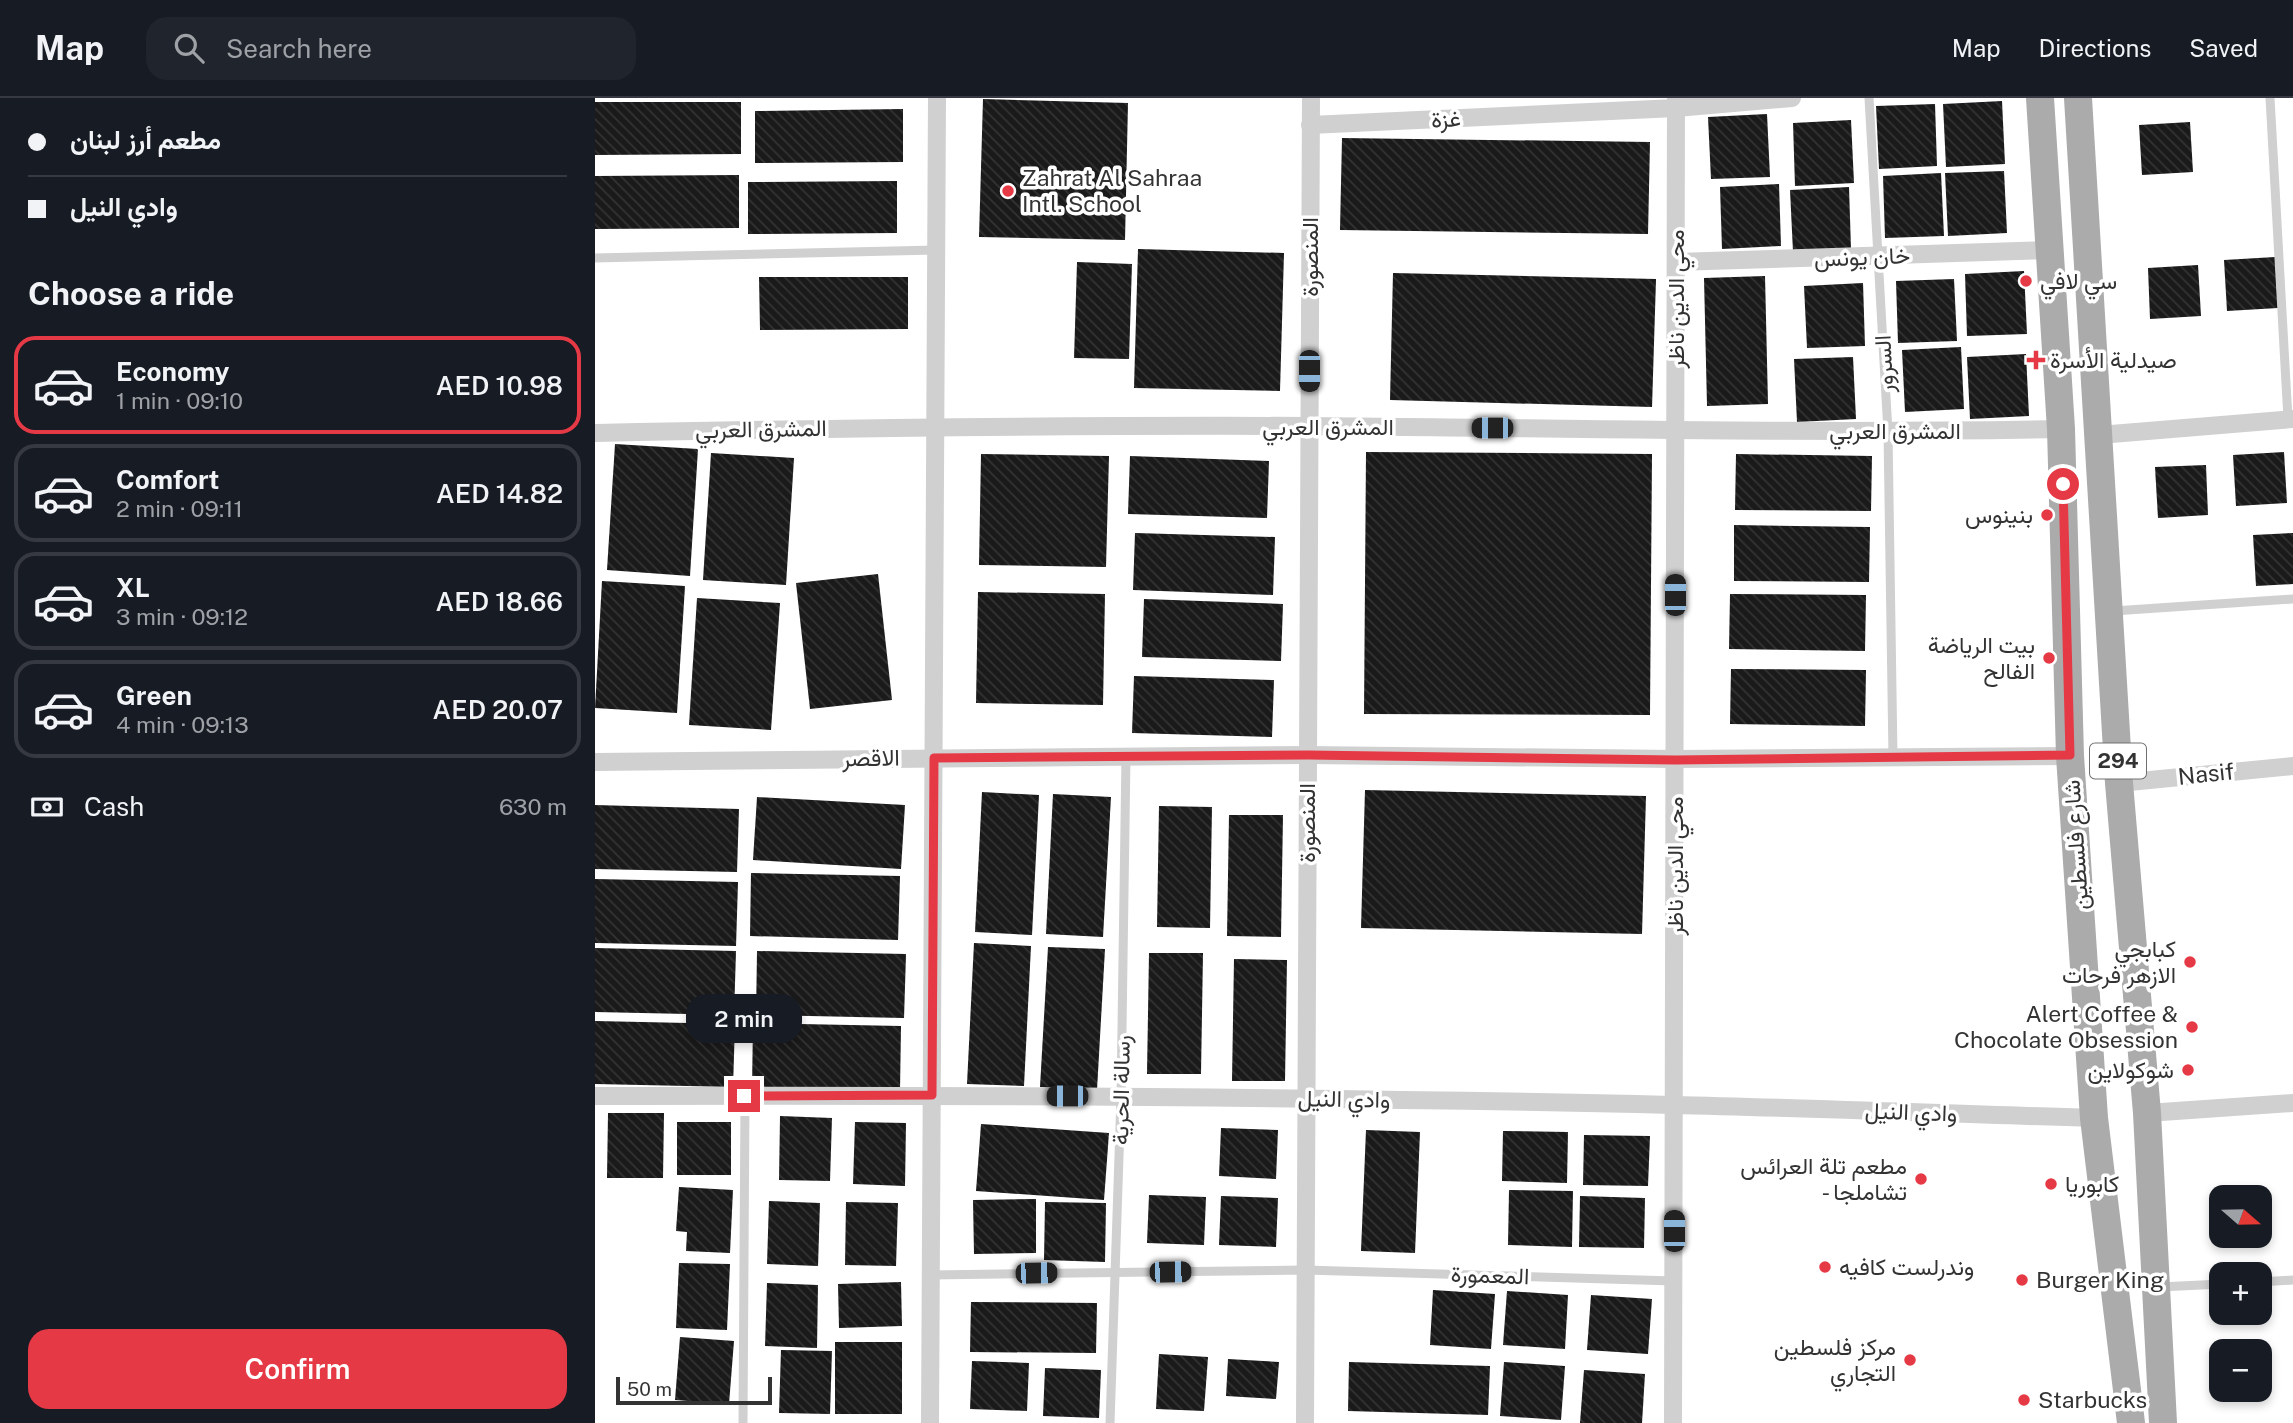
<!DOCTYPE html>
<html lang="en">
<head>
<meta charset="utf-8">
<style>
  :root { --surface:#171b24; --page:#20242c; --text:#f1f3f6; --muted:#9ea1a6; --line:#363941; --accent:#e63946 }
  body { margin:0; font-family:"Public Sans",Vazirmatn,sans-serif; background:var(--page); color:var(--text); height:100vh; display:flex; flex-direction:column; font-size:26px; white-space:nowrap }
  * { box-sizing:border-box; margin:0 }
  p { font-size:23px; color:var(--muted) }
  .icon { flex:none; width:38px; height:38px; fill:none; stroke:currentColor; stroke-width:2; stroke-linecap:round; stroke-linejoin:round }
  .map { position:relative; flex:1; overflow:hidden }
  .drawer { display:flex; flex-direction:column; background:var(--surface); width:595px }
  .drawer>* { flex:none }
  .top-card { display:grid; align-content:center; height:154px; padding:0 28px; background:var(--surface) }
  .needle { width:46px; rotate:110deg }
  .tools { position:absolute; left:1614px; top:1087px; display:grid; gap:14px }
  .tools a { display:grid; place-items:center; width:63px; height:63px; border-radius:14px; background:var(--surface); box-shadow:0 4px 10px #0003; font-size:35px }
  .scale { position:absolute; left:21px; bottom:18px; width:156px; box-sizing:border-box; padding-left:7px; border:4px solid #333; border-top:0; font-size:19px; line-height:24px; white-space:nowrap; color:#333; -webkit-text-stroke:5px #fff; paint-order:stroke }
  .end { position:absolute; width:32px; height:32px; margin:-16px; border:9px solid #e63946; background:#fff; box-shadow:0 0 0 4px #fff }
  .from { border-radius:50% }
  .bubble { position:absolute; height:49px; border-radius:21px; background:var(--surface); box-shadow:0 4px 10px #0003; font-size:23px; font-weight:600; line-height:49px; text-align:center }
  .car { position:absolute; width:21px; height:42px; margin:-21px -10px; border-radius:9px; box-shadow:0 0 5px 2px #0007; background:linear-gradient(#222 24%,#8ab4d8 0 40%,#222 0 76%,#8ab4d8 0 86%,#222 0) }
  .top-card b { display:flex; align-items:center; gap:24px; height:66px; font-size:26px }
  .top-card b+b { border-top:2px solid var(--line) }
  .top-card i { width:18px; height:18px; background:var(--text) }
  ul { padding:0; list-style:none }
  li { display:flex; align-items:center; gap:21px; height:98px; margin:0 14px 10px; padding:0 14px; border:4px solid var(--line); border-radius:21px }
  li div { flex:1 }
  li b { display:block; font-size:26px }
  li em { font-style:normal; font-weight:600 }
  li.on { border-color:var(--accent) }
  li>.icon { width:63px; height:63px; stroke-width:1.5 }
  h2 { padding:0 28px; font-size:32px; line-height:84px }
  .pay { display:flex; align-items:center; gap:18px; height:77px; padding:0 28px; font-size:26px }
  .pay p { margin-inline-start:auto }
  .action { display:flex; gap:14px; margin-top:auto; padding:14px 28px }
  .action a { flex:1; height:80px; border-radius:21px; background:var(--accent); color:#fff; font-size:28px; font-weight:600; line-height:80px; text-align:center }
  header { display:flex; align-items:center; gap:42px; box-sizing:border-box; height:98px; padding:0 35px; background:var(--surface); border-bottom:2px solid var(--line) }
  header strong { font-size:33px }
  nav { display:flex; gap:38px; margin-inline-start:auto; font-size:24px }
  .search { width:490px; height:63px; background:var(--page); display:flex; align-items:center; gap:18px; box-sizing:border-box; padding:0 24px; border-radius:21px; color:var(--muted); font-size:26px }
  main { display:flex; flex:1; min-height:0 }
  .map>svg:first-child { display:block }
  .building { fill:url(#building-back-hatch) }
  .lines { fill:none; stroke-linecap:round; stroke-linejoin:round }
  .lane { stroke:#d0d0d0; stroke-width:9 }
  .street { stroke:#d0d0d0; stroke-width:18 }
  .primary { stroke:#ababab; stroke-width:28 }
  .route { stroke:#e63946; stroke-width:9 }
  .poi-dot { fill:#e63946; stroke:#fff; stroke-width:2.5 }
  .labels { text-anchor:middle; stroke-width:7; stroke-linejoin:round; paint-order:stroke }
  .shield { fill:#fff; stroke:#707070; stroke-width:2 }
  .shield-label { font-size:21px; font-weight:bold; fill:#333 }
  .street-label { font-size:23px; fill:#333; stroke:#fff }
  .poi-label { font-size:23px; fill:#333; stroke:#fff; text-anchor:start }
</style>
</head>
<body>
<header>
<strong>Map</strong>
<div class="search"><svg class="icon" aria-label="search" viewBox="0 0 24 24"><circle cx="10" cy="10" r="6"/><path d="M15 15l6 6"/></svg>Search here</div>
<nav><a>Map</a><a>Directions</a><a>Saved</a></nav>
</header>
<main>
<section class="drawer">
<div class="top-card">
<b><i class="from"></i>مطعم أرز لبنان</b>
<b><i></i>وادي النيل</b>
</div>
<h2>Choose a ride</h2>
<ul>
<li class="on"><svg class="icon" aria-label="car" viewBox="0 0 24 24"><path d="M5 17H2v-5l4-1 3-4h7l3 4 3 1v5h-3M9 17h6M6 11h13"/><circle cx="7" cy="17" r="2"/><circle cx="17" cy="17" r="2"/></svg><div><b>Economy</b><p>1 min · 09:10</p></div><em>AED 10.98</em></li>
<li><svg class="icon" aria-label="car" viewBox="0 0 24 24"><path d="M5 17H2v-5l4-1 3-4h7l3 4 3 1v5h-3M9 17h6M6 11h13"/><circle cx="7" cy="17" r="2"/><circle cx="17" cy="17" r="2"/></svg><div><b>Comfort</b><p>2 min · 09:11</p></div><em>AED 14.82</em></li>
<li><svg class="icon" aria-label="car" viewBox="0 0 24 24"><path d="M5 17H2v-5l4-1 3-4h7l3 4 3 1v5h-3M9 17h6M6 11h13"/><circle cx="7" cy="17" r="2"/><circle cx="17" cy="17" r="2"/></svg><div><b>XL</b><p>3 min · 09:12</p></div><em>AED 18.66</em></li>
<li><svg class="icon" aria-label="car" viewBox="0 0 24 24"><path d="M5 17H2v-5l4-1 3-4h7l3 4 3 1v5h-3M9 17h6M6 11h13"/><circle cx="7" cy="17" r="2"/><circle cx="17" cy="17" r="2"/></svg><div><b>Green</b><p>4 min · 09:13</p></div><em>AED 20.07</em></li>
</ul>
<div class="pay"><svg class="icon" aria-label="cash" viewBox="0 0 24 24"><path d="M3 7h18v10H3z"/><circle cx="12" cy="12" r="2"/></svg>Cash<p>630 m</p></div>
<div class="action"><a>Confirm</a></div>
</section>
<div class="map">
<svg width="1698" height="1325" viewBox="0 0 1698 1325">
  <defs>
    <pattern id="building-back-hatch" width="6" height="6" patternUnits="userSpaceOnUse" patternTransform="scale(1.75)"><rect width="6" height="6" fill="#1a1a1a"/><path d="M-1 5l2 2M0 0l6 6M5-1l2 2" fill="none" stroke="#333"/></pattern>
  </defs>
  <rect width="100%" height="100%" fill="#fff"/>
  <g class="building">
    <polygon points="388,1 533,5 530,142 384,139"/>
    <polygon points="1407,3 1410,66 1351,69 1348,6"/>
    <polygon points="0,4 146,4 146,56 0,57"/>
    <polygon points="1340,6 1342,68 1284,71 1281,8"/>
    <polygon points="308,11 308,64 160,65 160,13"/>
    <polygon points="1172,16 1175,79 1116,81 1113,19"/>
    <polygon points="1256,22 1259,85 1200,88 1198,25"/>
    <polygon points="1595,24 1598,74 1547,77 1544,27"/>
    <polygon points="747,40 1055,44 1053,136 745,132"/>
    <polygon points="1409,73 1412,135 1353,138 1350,75"/>
    <polygon points="1346,75 1349,138 1290,140 1288,78"/>
    <polygon points="144,77 144,130 0,131 0,78"/>
    <polygon points="302,83 302,135 153,136 153,84"/>
    <polygon points="1184,86 1186,148 1127,151 1125,89"/>
    <polygon points="1254,89 1256,151 1198,154 1195,92"/>
    <polygon points="543,151 689,155 685,293 539,290"/>
    <polygon points="1680,159 1683,210 1632,213 1629,162"/>
    <polygon points="482,164 537,166 534,261 479,260"/>
    <polygon points="1603,167 1606,218 1555,221 1553,170"/>
    <polygon points="1429,173 1432,236 1372,238 1370,176"/>
    <polygon points="798,175 1061,181 1057,309 795,302"/>
    <polygon points="1170,178 1173,306 1112,308 1109,180"/>
    <polygon points="164,179 313,179 313,231 165,232"/>
    <polygon points="1359,181 1362,243 1303,245 1301,183"/>
    <polygon points="1268,185 1270,248 1212,250 1209,188"/>
    <polygon points="1366,249 1369,311 1310,314 1307,252"/>
    <polygon points="1431,256 1434,318 1375,321 1372,259"/>
    <polygon points="1258,259 1261,321 1202,324 1199,261"/>
    <polygon points="20,346 103,351 95,478 12,472"/>
    <polygon points="771,354 1057,356 1055,617 769,616"/>
    <polygon points="1689,354 1692,405 1641,408 1638,357"/>
    <polygon points="116,355 199,360 191,487 108,482"/>
    <polygon points="386,356 514,358 511,469 384,467"/>
    <polygon points="1141,356 1277,358 1276,413 1140,412"/>
    <polygon points="535,358 674,363 672,420 533,416"/>
    <polygon points="1611,367 1613,417 1563,420 1560,369"/>
    <polygon points="1139,427 1275,429 1274,484 1139,483"/>
    <polygon points="540,435 680,439 678,497 538,492"/>
    <polygon points="1698,435 1698,486 1661,488 1658,437"/>
    <polygon points="283,476 297,602 215,611 201,485"/>
    <polygon points="7,483 90,488 82,615 0,610"/>
    <polygon points="383,494 510,496 508,607 381,605"/>
    <polygon points="1135,496 1271,497 1270,553 1134,551"/>
    <polygon points="102,500 185,505 176,632 94,627"/>
    <polygon points="549,501 688,506 686,563 547,559"/>
    <polygon points="1136,571 1271,572 1270,628 1135,626"/>
    <polygon points="539,578 679,582 677,639 537,635"/>
    <polygon points="770,692 1051,698 1047,836 766,830"/>
    <polygon points="387,694 444,697 437,837 380,834"/>
    <polygon points="458,696 516,699 508,839 451,836"/>
    <polygon points="162,699 310,707 306,771 158,762"/>
    <polygon points="0,707 144,711 142,774 0,771"/>
    <polygon points="564,708 617,709 615,830 562,829"/>
    <polygon points="634,717 688,717 686,839 632,838"/>
    <polygon points="156,775 305,778 303,842 155,838"/>
    <polygon points="0,781 143,784 141,848 0,845"/>
    <polygon points="379,845 436,848 429,988 372,986"/>
    <polygon points="453,849 510,851 502,992 445,989"/>
    <polygon points="0,850 141,853 139,917 0,914"/>
    <polygon points="162,853 311,856 309,920 161,917"/>
    <polygon points="554,855 608,855 606,976 552,976"/>
    <polygon points="639,861 692,862 690,983 637,983"/>
    <polygon points="0,923 140,926 138,989 0,986"/>
    <polygon points="158,925 306,928 305,992 157,989"/>
    <polygon points="13,1015 69,1015 68,1080 12,1080"/>
    <polygon points="185,1018 237,1020 235,1083 184,1082"/>
    <rect x="82" y="1024" width="54" height="53"/>
    <polygon points="260,1024 311,1025 310,1088 258,1086"/>
    <polygon points="386,1026 514,1035 509,1102 381,1093"/>
    <polygon points="626,1030 683,1032 681,1081 624,1078"/>
    <polygon points="771,1032 825,1034 820,1155 766,1153"/>
    <polygon points="908,1033 973,1034 972,1085 907,1083"/>
    <polygon points="989,1037 1055,1038 1053,1088 988,1087"/>
    <polygon points="84,1089 138,1092 135,1155 91,1153 92,1134 81,1133"/>
    <polygon points="914,1092 978,1093 977,1149 913,1147"/>
    <polygon points="554,1097 611,1099 609,1147 552,1145"/>
    <polygon points="626,1098 683,1100 681,1149 624,1147"/>
    <polygon points="985,1098 1050,1100 1049,1150 984,1149"/>
    <polygon points="441,1101 441,1155 379,1156 378,1102"/>
    <polygon points="174,1103 225,1105 223,1168 172,1166"/>
    <polygon points="251,1104 303,1105 301,1168 250,1167"/>
    <polygon points="450,1104 511,1105 510,1164 449,1162"/>
    <polygon points="84,1165 135,1166 132,1232 81,1230"/>
    <polygon points="306,1184 307,1228 244,1230 243,1186"/>
    <polygon points="172,1185 223,1187 222,1250 170,1248"/>
    <polygon points="838,1192 900,1196 896,1251 835,1247"/>
    <polygon points="912,1193 973,1197 970,1251 908,1247"/>
    <polygon points="996,1197 1057,1201 1053,1256 992,1252"/>
    <polygon points="376,1204 502,1205 501,1255 375,1254"/>
    <polygon points="85,1239 139,1243 134,1306 80,1302"/>
    <rect x="240" y="1244" width="67" height="72"/>
    <polygon points="186,1252 237,1253 235,1316 184,1315"/>
    <polygon points="564,1256 613,1259 609,1313 561,1311"/>
    <polygon points="633,1261 684,1264 681,1301 631,1298"/>
    <polygon points="377,1263 434,1265 432,1313 375,1311"/>
    <polygon points="754,1264 895,1268 893,1317 753,1313"/>
    <polygon points="909,1264 970,1268 966,1322 905,1318"/>
    <polygon points="450,1270 506,1272 504,1320 448,1318"/>
    <polygon points="989,1272 1050,1276 1047,1325 985,1325"/>
  </g>
  <g class="lines">
    <g class="lane">
      <polyline points="1274,0 1293,334 1298,659"/>
      <polyline points="1675,0 1693,321"/>
      <polyline points="0,160 341,152"/>
      <polyline points="1518,513 1698,501"/>
      <polyline points="336,1177 710,1172 1079,1183"/>
      <polyline points="1664,1184 1698,1182"/>
      <polyline points="1565,1189 1626,1186"/>
      <polyline points="148,1325 150,998"/>
      <polyline points="515,1325 526,999 531,658"/>
    </g>
    <g class="street">
      <polyline points="715,27 1081,10 1197,0"/>
      <polyline points="1081,164 1454,152"/>
      <path d="M0,335C238,330 476,327 715,328C965,330 1215,336 1466,331"/>
      <polyline points="1504,337 1698,321"/>
      <polyline points="0,664 713,657 1080,661 1475,658"/>
      <polyline points="1524,685 1698,668"/>
      <path d="M0,998C359,997 718,998 1077,1007C1218,1010 1358,1016 1499,1020"/>
      <polyline points="1552,1015 1698,1005"/>
      <polyline points="335,1325 342,0"/>
      <polyline points="710,1325 716,0"/>
      <polyline points="1078,1325 1081,0"/>
    </g>
    <g class="primary">
      <polyline points="1445,0 1466,331 1475,658 1499,1020 1536,1325"/>
      <polyline points="1483,0 1524,685 1552,1015 1568,1325"/>
    </g>
  </g>
  <g class="lines">
    <polyline class="route" points="149,998 337,997 339,660 713,657 1080,662 1475,657 1468,386"/>
  </g>
  <g class="poi-dot">
    <circle cx="413" cy="93" r="7"/>
    <circle cx="1431" cy="183" r="7"/>
    <path d="M1437.5 251.5h7v7h7v7h-7v7h-7v-7h-7v-7h7z"/>
    <circle cx="1452" cy="417" r="7"/>
    <circle cx="1454" cy="560" r="7"/>
    <circle cx="1595" cy="864" r="7"/>
    <circle cx="1597" cy="929" r="7"/>
    <circle cx="1593" cy="972" r="7"/>
    <circle cx="1326" cy="1081" r="7"/>
    <circle cx="1456" cy="1086" r="7"/>
    <circle cx="1230" cy="1169" r="7"/>
    <circle cx="1427" cy="1182" r="7"/>
    <circle cx="1315" cy="1262" r="7"/>
    <circle cx="1429" cy="1302" r="7"/>
  </g>
  <g class="labels">
    <rect class="shield" x="1495" y="645.5" width="56" height="35" rx="5"/>
    <g class="shield-label">
      <text x="1523" y="670">294</text>
    </g>
    <g class="street-label">
      <text transform="translate(851 21) rotate(-3)" y="8">غزة</text>
      <text transform="translate(715 159) rotate(-90)" y="8">المنصورة</text>
      <text transform="translate(1267 159) rotate(-2)" y="8">خان يونس</text>
      <text transform="translate(1081 201) rotate(-90)" y="8">محي الدين ناظر</text>
      <text transform="translate(1289 266) rotate(-93)" y="8">السرور</text>
      <text x="733" y="337">المشرق العربي</text>
      <text transform="translate(166 331) rotate(-1)" y="8">المشرق العربي</text>
      <text x="1300" y="341">المشرق العربي</text>
      <text transform="translate(276 660) rotate(-1)" y="8">الاقصر</text>
      <text transform="translate(1611 676) rotate(-6)" y="8">Nasif</text>
      <text transform="translate(712 725) rotate(-90)" y="8">المنصورة</text>
      <text transform="translate(1481 747) rotate(-94)" y="8">شارع فلسطين</text>
      <text transform="translate(1080 768) rotate(-90)" y="8">محي الدين ناظر</text>
      <text transform="translate(526 992) rotate(-89)" y="8">رسالة الحرية</text>
      <text transform="translate(749 1001) rotate(1)" y="8">وادي النيل</text>
      <text transform="translate(1316 1014) rotate(2)" y="8">وادي النيل</text>
      <text transform="translate(895 1177) rotate(2)" y="8">المعمورة</text>
    </g>
    <g class="poi-label">
      <text x="427" y="88">Zahrat Al Sahraa<tspan x="427" dy="26">Intl. School</tspan></text>
      <text x="1445" y="191">سي لافي</text>
      <text x="1455" y="270">صيدلية الأسرة</text>
      <text x="1438" y="425" text-anchor="end">بنينوس</text>
      <text x="1440" y="555" text-anchor="end">بيت الرياضة<tspan x="1440" dy="26">الفالح</tspan></text>
      <text x="1581" y="859" text-anchor="end">كبابجي<tspan x="1581" dy="26">الازهر فرحات</tspan></text>
      <text x="1583" y="924" text-anchor="end">Alert Coffee &amp;<tspan x="1583" dy="26">Chocolate Obsession</tspan></text>
      <text x="1579" y="980" text-anchor="end">شوكولاين</text>
      <text x="1312" y="1076" text-anchor="end">مطعم تلة العرائس<tspan x="1312" dy="26">- تشاملجا</tspan></text>
      <text x="1470" y="1094">كابوريا</text>
      <text x="1244" y="1177">وندرلست كافيه</text>
      <text x="1441" y="1190">Burger King</text>
      <text x="1301" y="1257" text-anchor="end">مركز فلسطين<tspan x="1301" dy="26">التجاري</tspan></text>
      <text x="1443" y="1310">Starbucks</text>
    </g>
  </g>
</svg>
<div class="tools">
<a><svg class="needle" viewBox="-14 -14 28 28"><path d="M0-13l5 13h-10z" fill="#e53935"/><path d="M0 13l5-13h-10z" fill="#9ea1a6"/></svg></a>
<a>+</a>
<a>−</a>
</div>
<div class="scale">50 m</div>
<i class="end from" style="left:1468px;top:386px"></i>
<i class="end" style="left:149px;top:998px"></i>
<div class="bubble" style="left:91px;top:896px;width:116px">2 min</div>
<i class="car" style="left:714px;top:273px;rotate:180deg"></i>
<i class="car" style="left:897px;top:330px;rotate:270deg"></i>
<i class="car" style="left:1080px;top:497px;rotate:0deg"></i>
<i class="car" style="left:472px;top:998px;rotate:270deg"></i>
<i class="car" style="left:1079px;top:1133px;rotate:0deg"></i>
<i class="car" style="left:575px;top:1174px;rotate:89deg"></i>
<i class="car" style="left:441px;top:1175px;rotate:89deg"></i>
</div>
</main>
</body>
</html>
